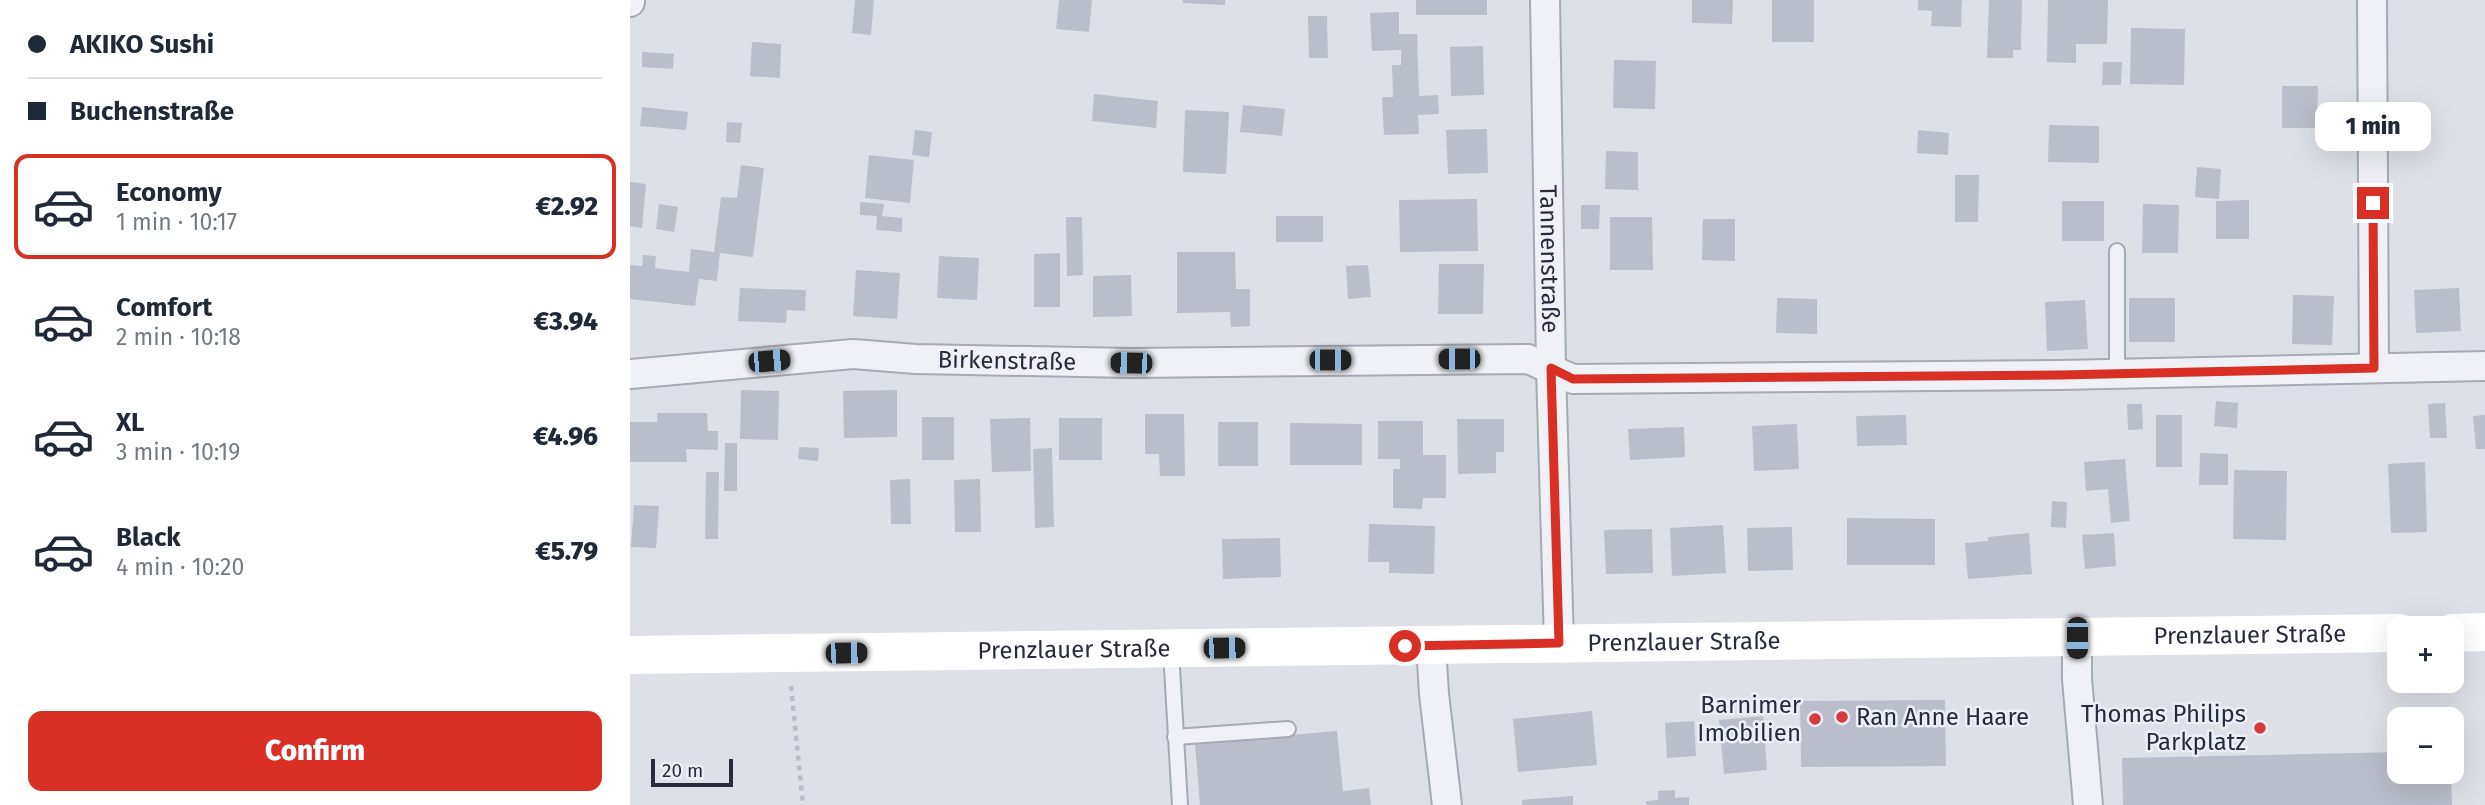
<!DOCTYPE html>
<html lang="en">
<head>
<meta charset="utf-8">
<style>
  :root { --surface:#fff; --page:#f6f6f7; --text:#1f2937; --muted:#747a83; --line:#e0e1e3; --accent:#d93025 }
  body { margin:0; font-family:"Fira Sans",sans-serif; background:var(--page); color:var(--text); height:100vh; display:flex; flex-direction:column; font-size:26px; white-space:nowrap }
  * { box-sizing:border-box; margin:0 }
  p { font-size:23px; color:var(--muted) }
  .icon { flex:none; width:38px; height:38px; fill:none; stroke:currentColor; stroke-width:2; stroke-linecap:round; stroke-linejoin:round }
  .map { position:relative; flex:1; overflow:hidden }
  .sheet { display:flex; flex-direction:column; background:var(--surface); width:630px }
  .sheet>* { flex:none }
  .hud { display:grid; align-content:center; height:154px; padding:0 28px; background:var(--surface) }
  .tools { position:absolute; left:1757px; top:616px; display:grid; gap:14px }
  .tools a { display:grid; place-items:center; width:77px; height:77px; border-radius:14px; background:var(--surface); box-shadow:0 7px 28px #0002; font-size:35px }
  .scale { position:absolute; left:21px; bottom:18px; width:82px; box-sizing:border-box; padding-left:7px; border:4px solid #262c3e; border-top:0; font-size:19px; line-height:24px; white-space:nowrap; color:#262c3e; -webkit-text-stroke:5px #eceff5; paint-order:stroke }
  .end { position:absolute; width:32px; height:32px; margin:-16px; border:9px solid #d93025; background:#fff; box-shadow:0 0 0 4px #fff }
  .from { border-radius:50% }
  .bubble { position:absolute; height:49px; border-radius:14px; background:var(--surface); box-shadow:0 7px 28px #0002; font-size:23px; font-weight:800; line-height:49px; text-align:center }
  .car { position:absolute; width:21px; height:42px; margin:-21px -10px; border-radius:9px; box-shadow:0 0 5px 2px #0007; background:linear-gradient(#222 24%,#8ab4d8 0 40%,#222 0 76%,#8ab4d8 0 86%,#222 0) }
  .hud b { display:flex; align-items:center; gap:24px; height:66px; font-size:26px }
  .hud b+b { border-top:2px solid var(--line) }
  .hud i { width:18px; height:18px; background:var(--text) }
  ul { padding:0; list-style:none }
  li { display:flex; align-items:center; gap:21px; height:105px; margin:0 14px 10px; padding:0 14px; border:4px solid transparent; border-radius:14px }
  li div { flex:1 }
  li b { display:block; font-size:26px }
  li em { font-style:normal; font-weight:800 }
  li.on { border-color:var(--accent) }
  li>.icon { width:63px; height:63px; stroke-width:1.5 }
  .action { display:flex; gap:14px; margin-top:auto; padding:14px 28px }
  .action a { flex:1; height:80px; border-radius:14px; background:var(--accent); color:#fff; font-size:28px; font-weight:800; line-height:80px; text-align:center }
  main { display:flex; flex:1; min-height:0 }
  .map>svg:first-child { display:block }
  .building { fill:#babeca }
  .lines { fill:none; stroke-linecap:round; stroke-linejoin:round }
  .service-casing { stroke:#a6aab4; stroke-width:18 }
  .minor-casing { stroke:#a6aab4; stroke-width:32 }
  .path { stroke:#bbbec6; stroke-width:4.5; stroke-dasharray:5 5; stroke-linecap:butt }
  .service { stroke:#eff1f6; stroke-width:14 }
  .minor { stroke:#eff1f6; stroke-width:28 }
  .secondary { stroke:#fff; stroke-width:38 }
  .route { stroke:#d93025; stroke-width:9 }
  .poi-dot { fill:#d43a40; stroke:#eceff5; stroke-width:2.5 }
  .labels { text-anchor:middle; stroke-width:5; stroke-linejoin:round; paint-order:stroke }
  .street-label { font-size:24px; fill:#262c3e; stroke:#eceff5 }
  .poi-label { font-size:24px; fill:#262c3e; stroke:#eceff5; text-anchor:end }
</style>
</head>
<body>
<main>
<section class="sheet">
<div class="hud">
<b><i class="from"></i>AKIKO Sushi</b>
<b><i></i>Buchenstraße</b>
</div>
<ul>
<li class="on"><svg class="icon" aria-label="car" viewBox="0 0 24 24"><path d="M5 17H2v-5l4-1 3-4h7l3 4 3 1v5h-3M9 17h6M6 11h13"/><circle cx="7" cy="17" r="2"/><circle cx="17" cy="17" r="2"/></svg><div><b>Economy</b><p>1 min · 10:17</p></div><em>€2.92</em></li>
<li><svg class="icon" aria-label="car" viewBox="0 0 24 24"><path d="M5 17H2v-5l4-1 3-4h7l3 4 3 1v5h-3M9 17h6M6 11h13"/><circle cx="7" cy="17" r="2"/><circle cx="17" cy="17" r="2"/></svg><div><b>Comfort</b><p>2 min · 10:18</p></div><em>€3.94</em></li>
<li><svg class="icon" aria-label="car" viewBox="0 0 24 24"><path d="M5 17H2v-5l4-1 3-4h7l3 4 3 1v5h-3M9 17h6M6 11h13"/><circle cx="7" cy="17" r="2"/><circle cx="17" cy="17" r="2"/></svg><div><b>XL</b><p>3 min · 10:19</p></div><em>€4.96</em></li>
<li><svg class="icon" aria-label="car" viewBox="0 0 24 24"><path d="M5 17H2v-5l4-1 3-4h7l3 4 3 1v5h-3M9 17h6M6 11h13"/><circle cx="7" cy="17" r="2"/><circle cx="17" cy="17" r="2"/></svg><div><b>Black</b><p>4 min · 10:20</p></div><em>€5.79</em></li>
</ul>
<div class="action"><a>Confirm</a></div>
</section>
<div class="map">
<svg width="1855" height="805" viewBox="0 0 1855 805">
  <rect width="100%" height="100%" fill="#dde0e7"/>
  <g class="building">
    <polygon points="225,0 244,0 241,35 222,33"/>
    <polygon points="429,0 462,0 459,32 426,29"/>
    <polygon points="553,0 595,0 595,5 553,3"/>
    <rect x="786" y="0" width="71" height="15"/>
    <polygon points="1062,0 1103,0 1102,24 1062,23"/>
    <rect x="1142" y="0" width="42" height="42"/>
    <polygon points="1288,0 1332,0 1331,27 1301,26 1302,11 1288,10"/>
    <polygon points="1359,0 1392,0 1391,50 1383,50 1383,58 1357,58"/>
    <polygon points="1418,0 1478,0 1477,44 1446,44 1446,63 1417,62"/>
    <polygon points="769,12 769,34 787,34 789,96 808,95 809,114 788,115 789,134 754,135 752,97 763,97 762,65 771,65 771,50 742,51 740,13"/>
    <polygon points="678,16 697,16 698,58 679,58"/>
    <polygon points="1501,28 1555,29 1554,85 1500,84"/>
    <polygon points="122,42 151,44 150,78 120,76"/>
    <polygon points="853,46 854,95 821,96 820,47"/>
    <polygon points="12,52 44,54 43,69 12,67"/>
    <polygon points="984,60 1026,61 1025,109 983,108"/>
    <polygon points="1473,62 1492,62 1491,85 1472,85"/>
    <polygon points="1652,86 1688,86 1687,128 1652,128"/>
    <polygon points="464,94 528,101 526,128 462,121"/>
    <polygon points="613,105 655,109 652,136 610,132"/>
    <polygon points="12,107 58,112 56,130 10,126"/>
    <polygon points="555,110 599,112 596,174 553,172"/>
    <polygon points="97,122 112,123 110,143 96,142"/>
    <polygon points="1419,125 1469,126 1469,163 1418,162"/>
    <polygon points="857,129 858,173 818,174 816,130"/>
    <polygon points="285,130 302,132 299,157 282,155"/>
    <polygon points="1288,130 1319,133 1318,155 1287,153"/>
    <polygon points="976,151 1008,152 1008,190 975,189"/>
    <polygon points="239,155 284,160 280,203 235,198"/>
    <polygon points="111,165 134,168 123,257 90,253 87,281 69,279 65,306 0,299 0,265 12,266 13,255 26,256 25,268 59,272 61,249 84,252 91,197 107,198"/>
    <polygon points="1567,167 1591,169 1589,199 1565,197"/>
    <polygon points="1325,175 1349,175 1348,222 1325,222"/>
    <polygon points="0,182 16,184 12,228 0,226"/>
    <polygon points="847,199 848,251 770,252 769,200"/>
    <polygon points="1619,200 1619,239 1586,239 1586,201"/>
    <rect x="1432" y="201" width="42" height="40"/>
    <polygon points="230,202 254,204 252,216 272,218 272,232 246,230 247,216 230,215"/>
    <polygon points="29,204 48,207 44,232 26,229"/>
    <polygon points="1513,204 1549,205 1548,253 1512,253"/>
    <polygon points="951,205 970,205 969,229 951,229"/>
    <rect x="646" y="216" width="47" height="26"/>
    <polygon points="436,217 452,217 453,275 437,276"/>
    <polygon points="980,217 1022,217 1023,270 980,270"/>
    <polygon points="1073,219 1105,219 1105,261 1072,260"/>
    <polygon points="547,252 605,252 606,289 620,289 620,326 601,327 600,312 547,313"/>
    <polygon points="430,253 430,307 404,307 404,254"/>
    <polygon points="309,256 349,258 347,300 307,298"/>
    <polygon points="809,264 854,264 853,314 808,314"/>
    <polygon points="738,265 741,297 718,299 716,266"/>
    <polygon points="226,270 270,273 267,319 223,316"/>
    <polygon points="501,275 502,316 463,317 463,276"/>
    <polygon points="110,288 176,290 175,311 157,310 156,323 108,321"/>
    <polygon points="1829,288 1831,331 1786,333 1784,290"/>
    <polygon points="1663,295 1704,296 1702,345 1662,344"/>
    <polygon points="1147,298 1187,299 1187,334 1146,333"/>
    <rect x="1499" y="298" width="46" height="44"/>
    <polygon points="1455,300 1458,349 1417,351 1415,302"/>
    <polygon points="111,390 149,391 148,440 110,439"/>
    <polygon points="267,390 267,437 214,438 213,391"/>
    <polygon points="1586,401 1608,403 1607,428 1584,426"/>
    <polygon points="1815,403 1817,438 1800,438 1798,404"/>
    <polygon points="1497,404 1512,404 1513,429 1498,430"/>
    <polygon points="27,413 77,413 78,431 88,431 88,450 56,449 57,462 0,462 0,422 27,422"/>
    <polygon points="515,414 554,414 555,476 530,476 529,454 515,454"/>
    <polygon points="1276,415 1277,445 1227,446 1226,416"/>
    <rect x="1526" y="415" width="26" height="52"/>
    <polygon points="1855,415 1855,449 1846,449 1843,416"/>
    <rect x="292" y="417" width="32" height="43"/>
    <polygon points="400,418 401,471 362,472 360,419"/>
    <rect x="429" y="418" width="43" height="42"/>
    <polygon points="827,419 874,419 874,452 866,452 866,473 828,474"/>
    <polygon points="748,421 793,421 793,455 816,455 816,498 793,498 792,509 763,508 763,469 770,469 770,459 748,459"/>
    <rect x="588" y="422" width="40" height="44"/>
    <polygon points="660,423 732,424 732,465 660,465"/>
    <polygon points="1167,424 1169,469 1124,471 1122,426"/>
    <polygon points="1054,427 1055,457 1000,460 998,429"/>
    <polygon points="95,443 107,443 107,491 94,491"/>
    <polygon points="169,447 189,448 188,461 168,459"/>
    <polygon points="422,448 424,527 405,528 403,449"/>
    <polygon points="1570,453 1598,454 1598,485 1569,485"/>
    <polygon points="1495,459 1500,521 1481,523 1478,489 1456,491 1454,462"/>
    <polygon points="1795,462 1797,532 1761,533 1758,464"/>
    <polygon points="1604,470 1657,471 1656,540 1603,539"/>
    <polygon points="76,472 89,472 88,539 75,539"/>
    <polygon points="280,479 281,524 261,524 260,480"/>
    <polygon points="350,479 351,532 325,532 324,480"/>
    <polygon points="1422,501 1437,502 1436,528 1421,527"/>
    <polygon points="4,505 29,506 26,548 1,547"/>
    <polygon points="1217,518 1305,519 1305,565 1217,565"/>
    <polygon points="739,524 805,526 804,574 759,573 759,562 738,562"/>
    <polygon points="1093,525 1096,573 1042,576 1040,528"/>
    <polygon points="1162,527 1163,570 1118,571 1117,528"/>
    <polygon points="1022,529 1023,573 976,574 974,530"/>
    <polygon points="1399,533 1402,574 1338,579 1335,543 1358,541 1358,537"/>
    <polygon points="1484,533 1486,566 1455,569 1452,535"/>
    <polygon points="650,538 651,577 593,579 592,539"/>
    <polygon points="1315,700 1316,766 1171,767 1170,701"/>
    <polygon points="962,711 967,765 888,772 883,719"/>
    <polygon points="1133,716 1137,770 1094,774 1089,720"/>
    <polygon points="1064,721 1066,756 1037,758 1035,723"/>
    <polygon points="707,731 713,791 739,788 741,805 570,805 565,743"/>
    <polygon points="1769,752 1769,772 1821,772 1822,805 1493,805 1492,758"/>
    <polygon points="1045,790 1045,798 1059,797 1059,805 1016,805 1016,801 1028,800 1028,791"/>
    <polygon points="943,796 943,805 892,805 892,800"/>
  </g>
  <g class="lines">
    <defs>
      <g id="service">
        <polyline points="1487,251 1487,374"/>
        <polyline points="541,651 550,805"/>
        <polyline points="545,737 658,729"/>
      </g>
      <g id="minor">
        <path id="s1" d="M915,0L921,368L929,643"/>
        <polyline points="1742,0 1744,368"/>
        <polyline points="0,2 0,0"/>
        <path id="s2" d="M0,374L223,354L286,359L501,363L898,359L943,379L1430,375L1855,366"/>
        <polyline points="1447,638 1447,679 1458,805"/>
        <polyline points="801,646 804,694 817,805"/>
      </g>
    </defs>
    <use href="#service" class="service-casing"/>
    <use href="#minor" class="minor-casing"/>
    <polyline class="path" points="161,686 173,805"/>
    <use href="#service" class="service"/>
    <use href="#minor" class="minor"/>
    <g class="secondary">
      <polyline points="1822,633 1855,632"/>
      <path id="s3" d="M0,655L1769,633"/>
    </g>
  </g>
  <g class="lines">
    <polyline class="route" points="775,646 929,643 921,368 943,379 1430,375 1744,368 1743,203"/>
  </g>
  <g class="poi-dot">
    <circle cx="1212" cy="717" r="7"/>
    <circle cx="1185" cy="719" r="7"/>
    <circle cx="1630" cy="728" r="7"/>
  </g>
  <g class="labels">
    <g class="street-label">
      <text dy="8" stroke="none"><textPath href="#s1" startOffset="259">Tannenstraße</textPath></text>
      <text dy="8" stroke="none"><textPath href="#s2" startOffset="378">Birkenstraße</textPath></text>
      <text dy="8" stroke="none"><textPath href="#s3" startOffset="1620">Prenzlauer Straße</textPath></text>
      <text dy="8" stroke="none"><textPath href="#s3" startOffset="1054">Prenzlauer Straße</textPath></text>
      <text dy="8" stroke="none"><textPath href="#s3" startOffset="444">Prenzlauer Straße</textPath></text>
    </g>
    <g class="poi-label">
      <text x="1171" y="713">Barnimer<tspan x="1171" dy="28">Imobilien</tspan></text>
      <text x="1616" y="722">Thomas Philips<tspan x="1616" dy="28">Parkplatz</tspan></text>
      <text x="1226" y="725" text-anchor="start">Ran Anne Haare</text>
    </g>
  </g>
</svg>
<div class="tools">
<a>+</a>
<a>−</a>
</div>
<div class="scale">20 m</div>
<i class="end from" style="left:775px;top:646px"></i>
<i class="end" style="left:1743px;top:203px"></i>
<div class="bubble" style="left:1685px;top:102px;width:116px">1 min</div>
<i class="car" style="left:829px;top:359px;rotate:270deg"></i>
<i class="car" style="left:700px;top:360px;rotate:90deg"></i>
<i class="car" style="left:139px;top:361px;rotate:85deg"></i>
<i class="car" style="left:501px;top:363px;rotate:271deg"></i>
<i class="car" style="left:1447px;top:638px;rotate:180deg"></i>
<i class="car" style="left:594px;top:648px;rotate:89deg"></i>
<i class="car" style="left:216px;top:653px;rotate:89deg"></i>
</div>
</main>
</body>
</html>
